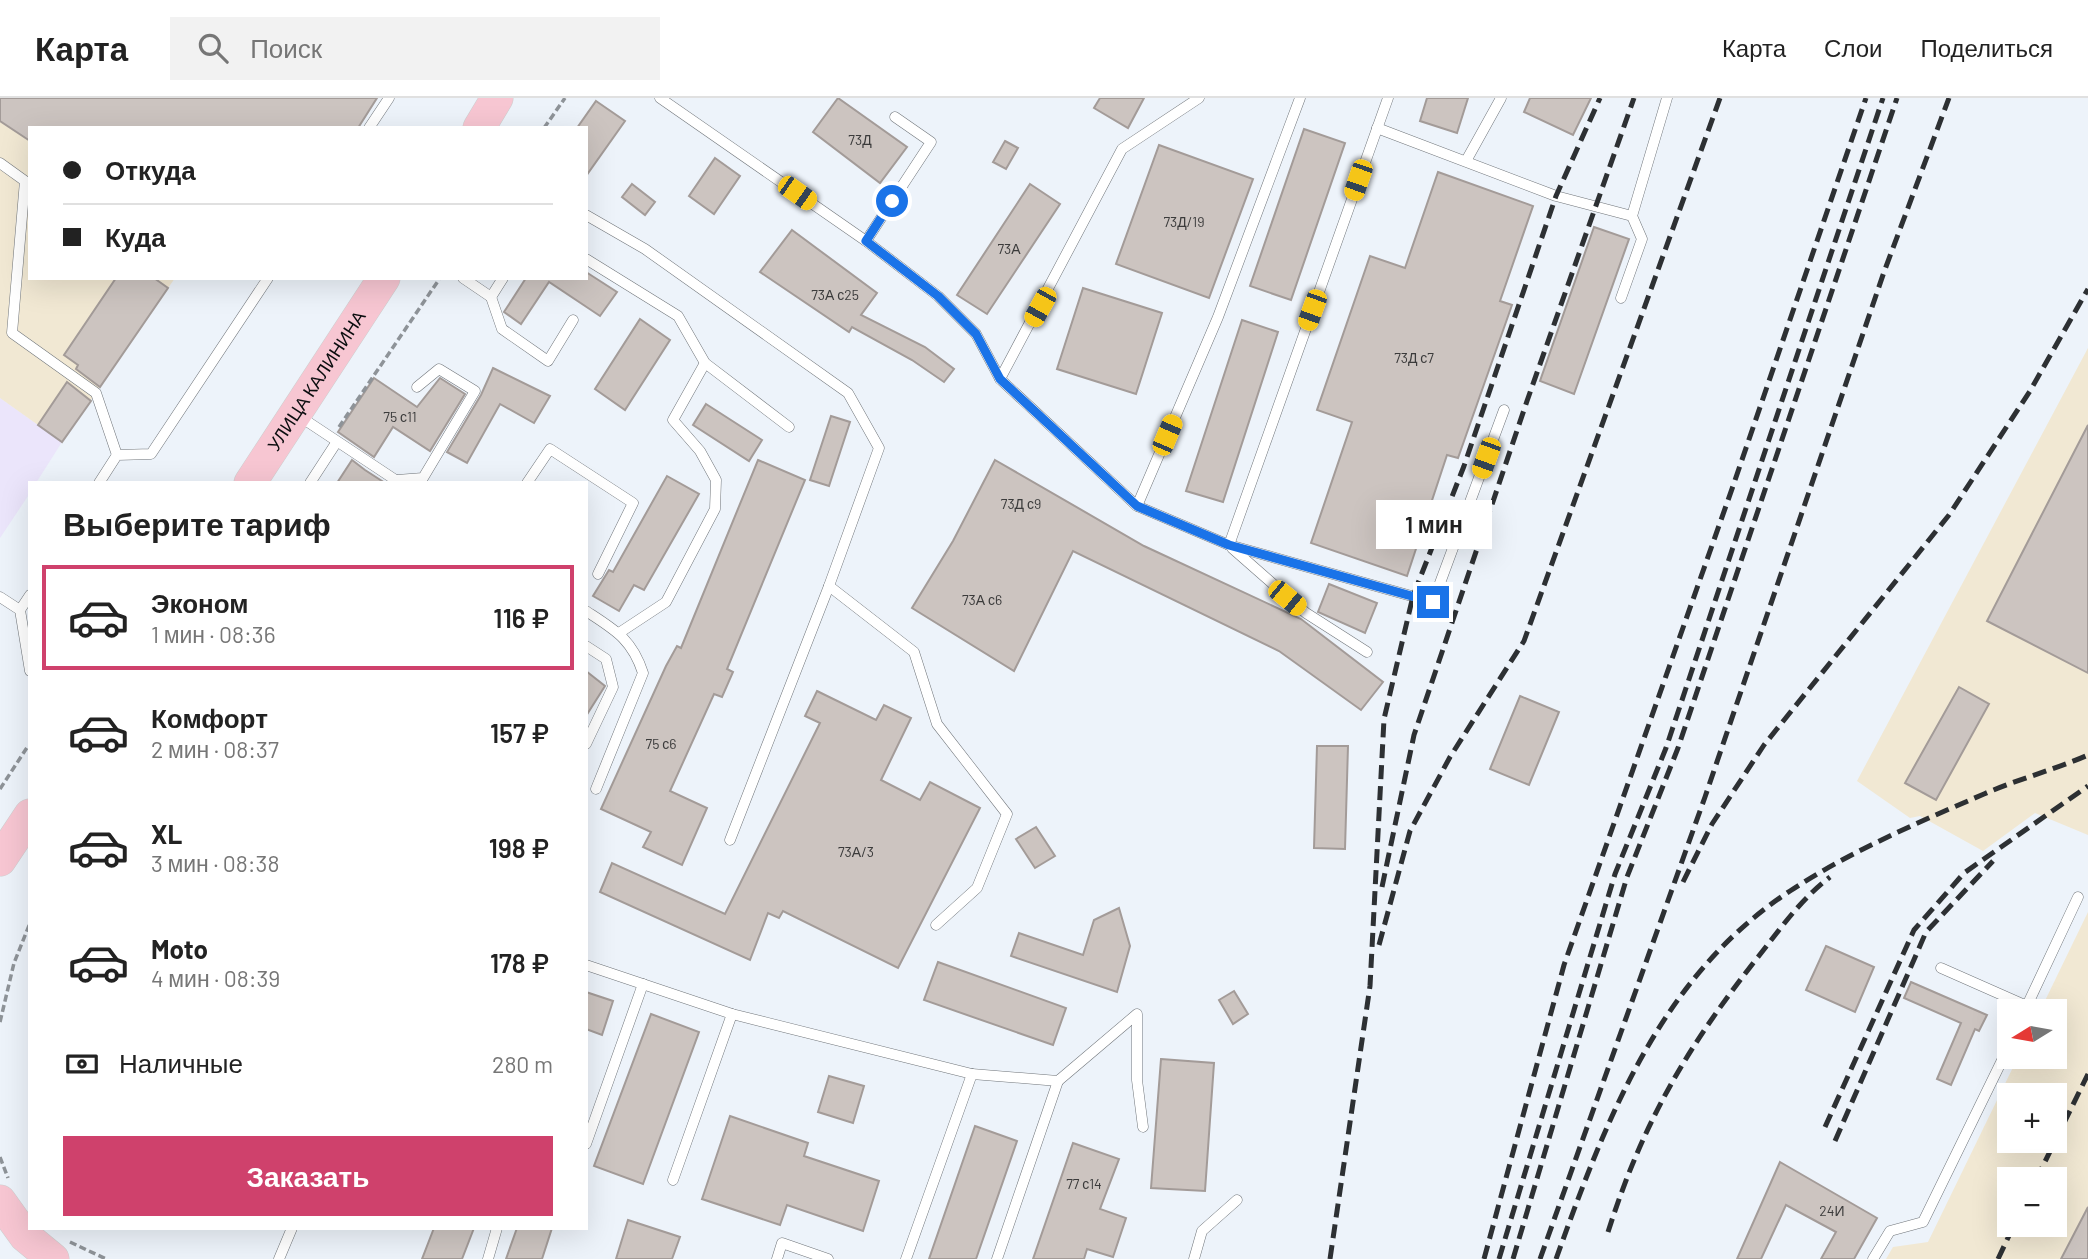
<!DOCTYPE html>
<html lang="ru">
<head>
<meta charset="utf-8">
<style>
  :root { --surface:#fff; --page:#f2f2f2; --text:#222; --muted:#767676; --line:#e0e0e0; --accent:#cf416c }
  body { margin:0; font-family:Barlow,sans-serif; background:var(--page); color:var(--text); height:100vh; display:flex; flex-direction:column; font-size:26px; white-space:nowrap }
  * { box-sizing:border-box; margin:0 }
  p { font-size:23px; color:var(--muted) }
  .icon { flex:none; width:38px; height:38px; fill:none; stroke:currentColor; stroke-width:2; stroke-linecap:round; stroke-linejoin:round }
  .map { position:relative; flex:1; overflow:hidden }
  .drawer { position:absolute; left:28px; top:383px; width:560px; height:749px; display:flex; flex-direction:column; background:var(--surface); border-radius:0px; box-shadow:0 7px 28px #0002 }
  .drawer>* { flex:none }
  .banner { position:absolute; left:28px; top:28px; width:560px; height:154px; border-radius:0px; box-shadow:0 7px 28px #0002; display:grid; align-content:center; height:154px; padding:0 35px; background:var(--surface) }
  .needle { width:46px; rotate:259deg }
  .tools { position:absolute; left:1997px; top:901px; display:grid; gap:14px }
  .tools a { display:grid; place-items:center; width:70px; height:70px; border-radius:0px; background:var(--surface); box-shadow:0 7px 28px #0002; font-size:35px }
  .end { position:absolute; width:32px; height:32px; margin:-16px; border:9px solid #1a73e8; background:#fff; box-shadow:0 0 0 4px #fff }
  .from { border-radius:50% }
  .bubble { position:absolute; height:49px; border-radius:0px; background:var(--surface); box-shadow:0 7px 28px #0002; font-size:23px; font-weight:600; line-height:49px; text-align:center }
  .car { position:absolute; width:21px; height:42px; margin:-21px -10px; border-radius:9px; box-shadow:0 0 5px 2px #0007; background:linear-gradient(#f5c518 24%,#345 0 40%,#f5c518 0 76%,#345 0 86%,#f5c518 0) }
  .banner b { display:flex; align-items:center; gap:24px; height:66px; font-size:26px }
  .banner b+b { border-top:2px solid var(--line) }
  .banner i { width:18px; height:18px; background:var(--text) }
  ul { padding:0; list-style:none }
  li { display:flex; align-items:center; gap:21px; height:105px; margin:0 14px 10px; padding:0 21px; border:4px solid transparent; border-radius:0px }
  li div { flex:1 }
  li b { display:block; font-size:26px }
  li em { font-style:normal; font-weight:600 }
  li.on { border-color:var(--accent) }
  li>.icon { width:63px; height:63px; stroke-width:1.5 }
  h2 { padding:0 35px; font-size:32px; line-height:84px }
  .pay { display:flex; align-items:center; gap:18px; height:77px; padding:0 35px; font-size:26px }
  .pay p { margin-inline-start:auto }
  .primary-button { display:flex; gap:14px; margin-top:auto; padding:14px 35px }
  .primary-button a { flex:1; height:80px; border-radius:0px; background:var(--accent); color:#fff; font-size:28px; font-weight:600; line-height:80px; text-align:center }
  header { display:flex; align-items:center; gap:42px; box-sizing:border-box; height:98px; padding:0 35px; background:var(--surface); border-bottom:2px solid var(--line) }
  header strong { font-size:33px }
  nav { display:flex; gap:38px; margin-inline-start:auto; font-size:24px }
  .search { width:490px; height:63px; background:var(--page); display:flex; align-items:center; gap:18px; box-sizing:border-box; padding:0 24px; border-radius:0px; color:var(--muted); font-size:26px }
  .map>svg:first-child { display:block }
  .commercial { fill:#ebe5fb }
  .industrial { fill:#f1e8d3; fill-rule:evenodd }
  .building { fill:#ccc4c0; stroke:#a39b98; stroke-width:2 }
  .lines { fill:none; stroke-linecap:round; stroke-linejoin:round }
  .lane-casing { stroke:#70757a; stroke-width:11 }
  .primary-casing { stroke:#cecfcf; stroke-width:33 }
  .path { stroke:#8e9398; stroke-width:3.5; stroke-dasharray:7 3.5; stroke-linecap:butt }
  .lane { stroke:#fff; stroke-width:10 }
  .primary { stroke:#f7c6d2; stroke-width:32 }
  .rail { stroke:#2d3033; stroke-width:5; stroke-dasharray:14 7; stroke-linecap:butt }
  .route { stroke:#1a73e8; stroke-width:9 }
  .labels { text-anchor:middle; stroke-width:5; stroke-linejoin:round; paint-order:stroke }
  .number-label { font-size:14px; fill:#3b3b3b }
  .street-label { font-size:18px; fill:#0b0d0f; stroke:#fff }
</style>
</head>
<body>
<header>
<strong>Карта</strong>
<div class="search"><svg class="icon" aria-label="search" viewBox="0 0 24 24"><circle cx="10" cy="10" r="6"/><path d="M15 15l6 6"/></svg>Поиск</div>
<nav><a>Карта</a><a>Слои</a><a>Поделиться</a></nav>
</header>
<div class="map">
<svg width="2088" height="1161" viewBox="0 0 2088 1161">
  <rect width="100%" height="100%" fill="#edf3fa"/>
  <polygon class="commercial" points="0,300 62,344 36,385 30,385 30,395 0,440"/>
  <g class="industrial">
    <polygon points="0,0 30,30 30,180 175,180 62,344 0,300"/>
    <polygon points="2088,250 2088,737 2035,715 1983,753 1920,718 1910,720 1857,683"/>
    <path d="M2088,814V1161H1886L1893,1149L1928,1144L2018,959H2054V914L2040,913ZM2009,998H2054V1043H2009ZM2009,1082H2054V1127H2009Z"/>
  </g>
  <g class="building">
    <polygon points="0,0 377,0 358,30 30,30 30,43 0,23"/>
    <polygon points="838,0 907,49 880,85 813,34"/>
    <polygon points="1100,0 1144,0 1128,30 1094,10"/>
    <polygon points="1427,0 1468,0 1457,35 1420,23"/>
    <polygon points="1530,0 1591,0 1573,37 1524,14"/>
    <polygon points="596,3 625,23 586,78 586,30 577,30"/>
    <polygon points="1304,31 1345,45 1291,202 1250,188"/>
    <polygon points="1005,43 1018,50 1006,71 993,64"/>
    <polygon points="1159,47 1253,81 1209,200 1116,166"/>
    <polygon points="715,60 740,78 714,116 689,98"/>
    <polygon points="1438,74 1533,108 1500,203 1512,207 1458,360 1447,357 1407,478 1311,445 1352,324 1317,312 1370,158 1405,170"/>
    <polygon points="632,86 655,104 645,117 622,99"/>
    <polygon points="1030,86 1060,106 987,216 957,197"/>
    <polygon points="1594,129 1629,141 1574,296 1540,283"/>
    <polygon points="792,132 877,195 861,217 925,249 954,271 944,284 912,262 852,229 849,234 760,174"/>
    <polygon points="586,174 617,194 600,218 549,184 521,226 504,214 526,180 586,180"/>
    <polygon points="116,180 154,180 168,190 100,289 76,271 78,267 64,257"/>
    <polygon points="1083,190 1162,215 1136,296 1057,271"/>
    <polygon points="640,221 670,242 625,312 595,291"/>
    <polygon points="1242,222 1278,234 1223,404 1186,393"/>
    <polygon points="493,270 550,298 534,325 500,306 467,365 447,354 481,297"/>
    <polygon points="374,280 417,309 440,280 465,296 430,353 393,329 374,359 338,334"/>
    <polygon points="67,284 91,303 62,344 38,327"/>
    <polygon points="706,306 762,342 749,363 693,327"/>
    <polygon points="831,318 850,324 829,388 810,382"/>
    <polygon points="2088,327 2088,575 1987,523"/>
    <polygon points="352,362 365,372 385,385 337,385"/>
    <polygon points="758,362 805,382 727,571 733,574 722,599 714,596 670,693 707,710 682,767 643,749 651,734 601,711 666,568 677,548 681,550"/>
    <polygon points="995,362 1144,448 1301,521 1383,584 1361,612 1279,553 1073,453 1014,573 912,510 953,443"/>
    <polygon points="667,378 699,396 644,492 634,487 619,513 593,498 609,472 613,474"/>
    <polygon points="1329,486 1377,505 1365,535 1318,514"/>
    <polygon points="586,573 605,588 586,618"/>
    <polygon points="1959,589 1989,606 1936,702 1905,685"/>
    <polygon points="817,593 876,622 884,607 911,620 881,682 920,702 930,684 980,710 898,870 783,813 779,820 768,815 750,862 600,794 612,765 725,816 820,625 805,618"/>
    <polygon points="1520,598 1559,614 1529,687 1490,671"/>
    <polygon points="1317,648 1348,648 1345,751 1314,750"/>
    <polygon points="1036,729 1055,758 1035,770 1016,741"/>
    <polygon points="1119,810 1130,848 1117,894 1011,858 1019,835 1083,857 1094,822"/>
    <polygon points="1826,848 1874,869 1855,914 1806,892"/>
    <polygon points="938,864 1066,910 1053,947 924,902"/>
    <polygon points="1911,884 1987,917 1979,933 1975,931 1951,987 1937,981 1961,925 1904,900"/>
    <polygon points="1234,893 1248,916 1233,926 1219,902"/>
    <polygon points="586,894 613,903 602,937 586,931"/>
    <polygon points="651,916 699,934 643,1086 594,1068"/>
    <polygon points="1161,961 1214,965 1205,1093 1151,1090"/>
    <polygon points="829,978 864,988 853,1025 818,1014"/>
    <polygon points="730,1018 808,1045 804,1058 879,1083 863,1133 787,1107 780,1127 702,1101"/>
    <polygon points="975,1028 1017,1043 976,1161 929,1161"/>
    <polygon points="1073,1045 1119,1061 1100,1111 1126,1120 1113,1159 1087,1151 1084,1161 1033,1161"/>
    <polygon points="1780,1064 1877,1120 1854,1161 1821,1161 1836,1134 1786,1107 1761,1161 1737,1161"/>
    <polygon points="2088,1109 2088,1161 2061,1161"/>
    <polygon points="628,1122 680,1139 672,1161 616,1161"/>
    <polygon points="434,1130 474,1130 462,1161 422,1161"/>
    <polygon points="517,1130 552,1130 542,1161 506,1161"/>
  </g>
  <g class="lines">
    <defs>
      <g id="lane">
        <polyline points="660,0 866,143 938,198 976,236 1000,281 1137,408 1229,447 1388,0"/>
        <polyline points="369,30 389,0"/>
        <polyline points="1377,30 1556,98 1632,118"/>
        <polyline points="1466,63 1501,0"/>
        <polyline points="0,65 25,83 12,235 96,295 117,357"/>
        <polyline points="586,117 645,151 848,295 879,350 829,488 914,554 937,626 1007,716 977,790 936,827"/>
        <polyline points="866,143 931,44 895,19"/>
        <polyline points="586,161 678,218 705,265 789,329"/>
        <polyline points="463,180 491,199 503,180"/>
        <polyline points="491,199 502,231 548,263 573,222"/>
        <polyline points="1621,200 1642,141 1632,118 1667,0"/>
        <polyline points="1000,281 1122,51 1199,0"/>
        <polyline points="299,318 400,385"/>
        <polyline points="397,382 423,380 475,293 439,271 417,289"/>
        <polyline points="99,385 117,357 151,356 268,180"/>
        <polyline points="310,385 336,345"/>
        <polyline points="527,385 550,351 633,405 598,476"/>
        <polyline points="1137,408 1218,219 1300,0"/>
        <polyline points="1229,447 1433,504 1504,312"/>
        <polyline points="1232,450 1306,515 1367,554"/>
        <polyline points="0,499 20,512 30,573"/>
        <polyline points="20,512 30,497"/>
        <path d="M586,513C615,532 632,541 643,575L596,691"/>
        <polyline points="619,535 666,504 715,411 716,382 700,353 673,322 705,265"/>
        <polyline points="586,548 606,561 613,589 586,646"/>
        <polyline points="730,742 829,488"/>
        <polyline points="586,867 732,916 972,976 1058,983 1137,916 1137,982 1143,1029"/>
        <polyline points="1941,870 2027,908"/>
        <polyline points="2024,914 2078,799"/>
        <polyline points="586,1046 643,886"/>
        <polyline points="673,1082 732,916"/>
        <polyline points="279,1161 292,1130"/>
        <polyline points="488,1161 497,1130"/>
        <polyline points="777,1161 782,1145 828,1161"/>
        <polyline points="906,1161 972,976"/>
        <polyline points="997,1161 1058,983"/>
        <polyline points="1194,1161 1202,1133 1237,1102"/>
        <polyline points="1873,1161 1890,1133 1923,1124 2009,948"/>
      </g>
      <g id="primary">
        <polyline points="479,30 497,0"/>
        <path id="s1" d="M250,385L384,180"/>
        <polyline points="0,762 30,717"/>
        <polyline points="0,1103 25,1138 53,1161"/>
      </g>
    </defs>
    <use href="#lane" class="lane-casing"/>
    <use href="#primary" class="primary-casing"/>
    <g class="path">
      <polyline points="544,30 565,0"/>
      <polyline points="339,329 440,180"/>
      <polyline points="0,691 28,648"/>
      <polyline points="0,924 14,865 30,825"/>
      <polyline points="0,1059 8,1080"/>
      <polyline points="70,1144 106,1161"/>
    </g>
    <use href="#lane" class="lane"/>
    <use href="#primary" class="primary"/>
    <g class="rail">
      <polyline points="1683,784 1712,726 1764,647 1949,417 2030,293 2088,191"/>
      <polyline points="1382,789 1414,637 1527,303 1634,0"/>
      <polyline points="1379,847 1410,733 1450,659 1524,543 1720,0"/>
      <polyline points="1825,1029 1914,832 1964,775 2088,688"/>
      <polyline points="1835,1043 1926,834 1993,763"/>
      <polyline points="2036,1082 2088,976"/>
      <path d="M1608,1134C1643,1024 1687,949 1758,859C1781,830 1800,802 1830,779"/>
      <polyline points="1330,1161 1370,888 1384,621 1413,498 1464,368 1556,98 1600,0"/>
      <polyline points="1484,1161 1564,867 1733,388 1866,0"/>
      <polyline points="1499,1161 1615,776 1666,650 1883,0"/>
      <polyline points="1513,1161 1627,779 1678,650 1897,0"/>
      <polyline points="1540,1161 1705,699 1884,174 1949,0"/>
      <path d="M1556,1161C1606,1022 1660,878 1790,793C1849,754 1919,724 1984,696C2018,681 2054,672 2088,657"/>
      <polyline points="1998,1161 2014,1127"/>
    </g>
  </g>
  <g class="lines">
    <polyline class="route" points="892,103 866,143 938,198 976,236 1000,281 1137,408 1229,447 1433,504"/>
  </g>
  <g class="labels">
    <g class="number-label">
      <text x="860" y="47">73Д</text>
      <text x="1184" y="129">73Д/19</text>
      <text x="1009" y="156">73А</text>
      <text x="835" y="202">73А с25</text>
      <text x="1414" y="265">73Д с7</text>
      <text x="400" y="324">75 с11</text>
      <text x="1021" y="411">73Д с9</text>
      <text x="982" y="507">73А с6</text>
      <text x="661" y="651">75 с6</text>
      <text x="856" y="759">73А/3</text>
      <text x="1084" y="1091">77 с14</text>
      <text x="1832" y="1118">24И</text>
    </g>
    <g class="street-label">
      <text dy="6" stroke="none"><textPath href="#s1" startOffset="122">УЛИЦА КАЛИНИНА</textPath></text>
    </g>
  </g>
</svg>
<div class="tools">
<a><svg class="needle" viewBox="-14 -14 28 28"><path d="M0-13l5 13h-10z" fill="#e53935"/><path d="M0 13l5-13h-10z" fill="#767676"/></svg></a>
<a>+</a>
<a>−</a>
</div>
<i class="end from" style="left:892px;top:103px"></i>
<i class="end" style="left:1433px;top:504px"></i>
<div class="bubble" style="left:1376px;top:402px;width:116px">1 мин</div>
<i class="car" style="left:1358px;top:82px;rotate:199deg"></i>
<i class="car" style="left:797px;top:95px;rotate:125deg"></i>
<i class="car" style="left:1040px;top:209px;rotate:209deg"></i>
<i class="car" style="left:1312px;top:212px;rotate:200deg"></i>
<i class="car" style="left:1167px;top:337px;rotate:23deg"></i>
<i class="car" style="left:1486px;top:360px;rotate:200deg"></i>
<i class="car" style="left:1287px;top:500px;rotate:129deg"></i>
<div class="banner">
<b><i class="from"></i>Откуда</b>
<b><i></i>Куда</b>
</div>
<section class="drawer">
<h2>Выберите тариф</h2>
<ul>
<li class="on"><svg class="icon" aria-label="car" viewBox="0 0 24 24"><path d="M5 17H2v-5l4-1 3-4h7l3 4 3 1v5h-3M9 17h6M6 11h13"/><circle cx="7" cy="17" r="2"/><circle cx="17" cy="17" r="2"/></svg><div><b>Эконом</b><p>1 мин · 08:36</p></div><em>116 ₽</em></li>
<li><svg class="icon" aria-label="car" viewBox="0 0 24 24"><path d="M5 17H2v-5l4-1 3-4h7l3 4 3 1v5h-3M9 17h6M6 11h13"/><circle cx="7" cy="17" r="2"/><circle cx="17" cy="17" r="2"/></svg><div><b>Комфорт</b><p>2 мин · 08:37</p></div><em>157 ₽</em></li>
<li><svg class="icon" aria-label="car" viewBox="0 0 24 24"><path d="M5 17H2v-5l4-1 3-4h7l3 4 3 1v5h-3M9 17h6M6 11h13"/><circle cx="7" cy="17" r="2"/><circle cx="17" cy="17" r="2"/></svg><div><b>XL</b><p>3 мин · 08:38</p></div><em>198 ₽</em></li>
<li><svg class="icon" aria-label="car" viewBox="0 0 24 24"><path d="M5 17H2v-5l4-1 3-4h7l3 4 3 1v5h-3M9 17h6M6 11h13"/><circle cx="7" cy="17" r="2"/><circle cx="17" cy="17" r="2"/></svg><div><b>Moto</b><p>4 мин · 08:39</p></div><em>178 ₽</em></li>
</ul>
<div class="pay"><svg class="icon" aria-label="cash" viewBox="0 0 24 24"><path d="M3 7h18v10H3z"/><circle cx="12" cy="12" r="2"/></svg>Наличные<p>280 m</p></div>
<div class="primary-button"><a>Заказать</a></div>
</section>
</div>
</body>
</html>
